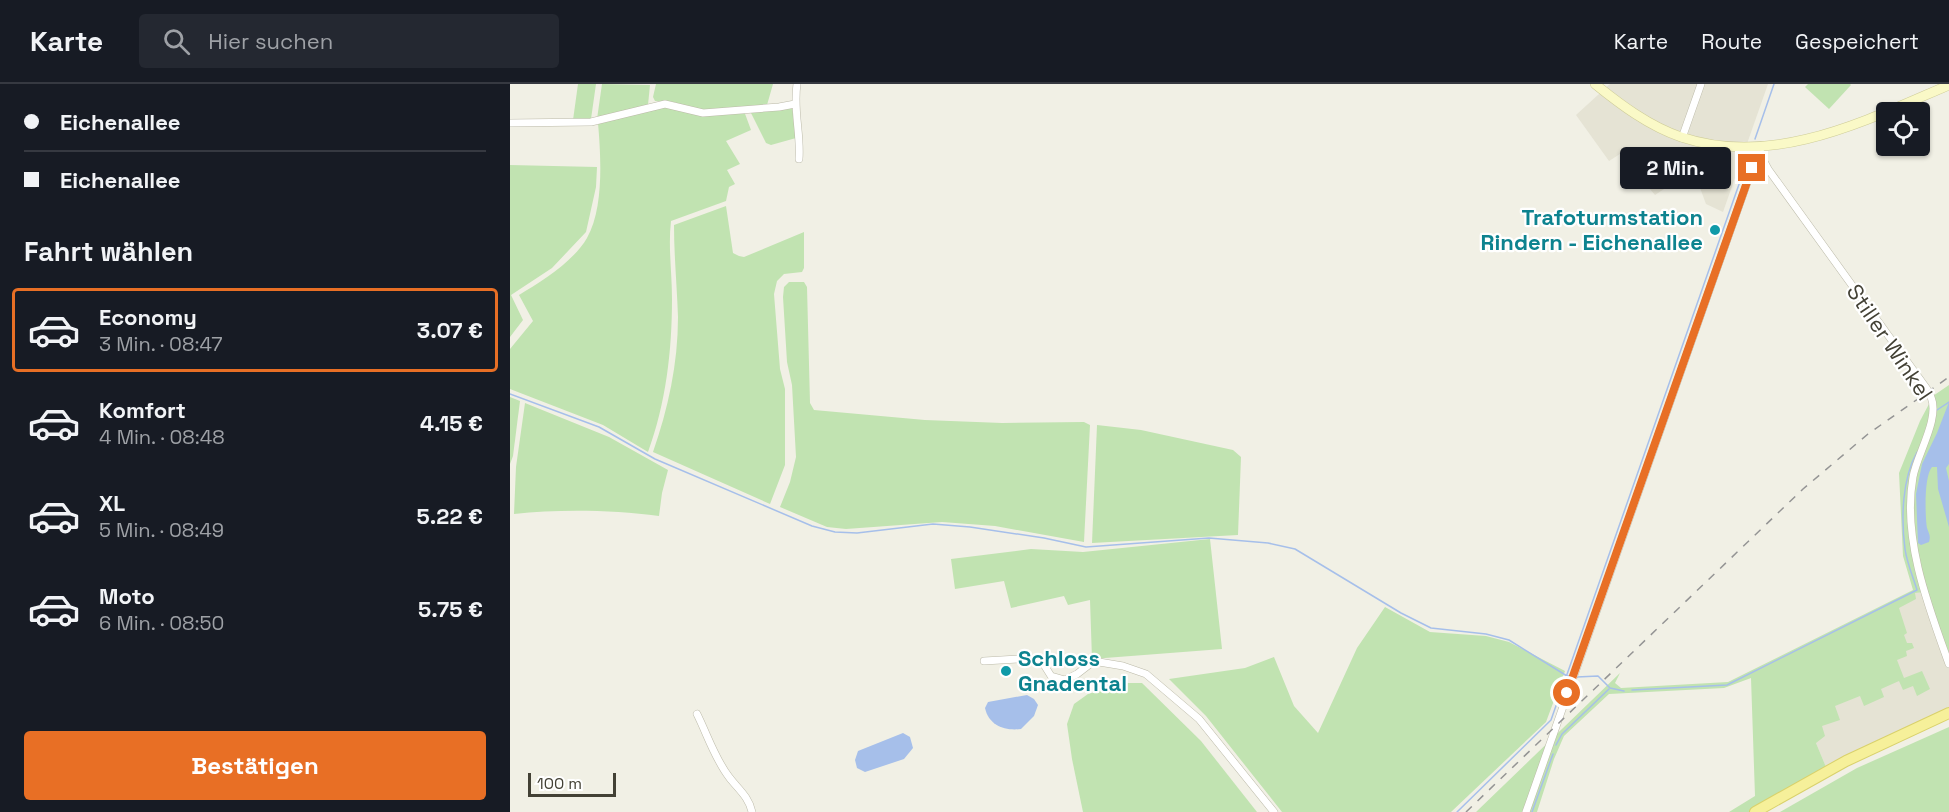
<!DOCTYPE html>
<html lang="de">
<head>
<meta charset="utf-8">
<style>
  :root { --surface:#171b24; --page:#242831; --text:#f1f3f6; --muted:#9ea1a6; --line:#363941; --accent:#e86f25 }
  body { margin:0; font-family:"Space Grotesk",sans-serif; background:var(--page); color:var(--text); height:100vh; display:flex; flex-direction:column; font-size:22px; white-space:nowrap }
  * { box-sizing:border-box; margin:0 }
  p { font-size:20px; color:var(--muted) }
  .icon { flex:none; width:33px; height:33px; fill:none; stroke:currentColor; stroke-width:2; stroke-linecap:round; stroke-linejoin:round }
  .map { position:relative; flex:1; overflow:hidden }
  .sheet { display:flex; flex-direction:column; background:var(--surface); width:510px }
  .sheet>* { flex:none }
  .hud { display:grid; align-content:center; height:132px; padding:0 24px; background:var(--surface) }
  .buttons { position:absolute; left:1366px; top:18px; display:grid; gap:12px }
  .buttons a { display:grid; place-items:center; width:54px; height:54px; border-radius:6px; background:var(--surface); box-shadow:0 2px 4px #0004; font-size:30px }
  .scale { position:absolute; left:18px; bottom:15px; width:88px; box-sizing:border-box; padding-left:6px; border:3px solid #434135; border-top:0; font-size:16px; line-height:21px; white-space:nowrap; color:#434135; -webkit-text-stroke:4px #fff; paint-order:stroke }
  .end { position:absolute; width:27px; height:27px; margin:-14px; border:8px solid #e86f25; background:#fff; box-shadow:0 0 0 3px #fff }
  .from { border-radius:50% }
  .bubble { position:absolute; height:42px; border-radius:6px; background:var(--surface); box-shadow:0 2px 4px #0004; font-size:20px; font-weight:600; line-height:42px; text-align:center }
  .hud b { display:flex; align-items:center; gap:21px; height:57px; font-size:22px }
  .hud b+b { border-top:2px solid var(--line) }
  .hud i { width:15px; height:15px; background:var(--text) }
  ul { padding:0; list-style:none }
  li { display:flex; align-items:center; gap:18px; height:84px; margin:0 12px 9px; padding:0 12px; border:3px solid transparent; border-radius:6px }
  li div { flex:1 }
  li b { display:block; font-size:22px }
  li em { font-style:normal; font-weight:600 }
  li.active { border-color:var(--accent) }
  li>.icon { width:54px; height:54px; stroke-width:1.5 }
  h2 { padding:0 24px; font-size:27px; line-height:72px }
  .cta { display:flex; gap:12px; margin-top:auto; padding:12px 24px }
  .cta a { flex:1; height:69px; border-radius:6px; background:var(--accent); color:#fff; font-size:24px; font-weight:600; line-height:69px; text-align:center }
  header { display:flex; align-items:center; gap:36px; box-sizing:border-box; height:84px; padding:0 30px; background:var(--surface); border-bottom:2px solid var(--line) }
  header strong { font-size:28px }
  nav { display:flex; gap:33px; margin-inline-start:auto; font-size:21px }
  .search { width:420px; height:54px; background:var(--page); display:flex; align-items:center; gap:15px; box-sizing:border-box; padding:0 21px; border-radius:6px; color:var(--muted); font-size:22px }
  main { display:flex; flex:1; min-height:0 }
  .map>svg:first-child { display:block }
  .residential { fill:#e5e3d4 }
  .green { fill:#c1e3b1 }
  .water { fill:#a6bfea }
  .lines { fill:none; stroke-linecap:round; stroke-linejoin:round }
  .stream { stroke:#a6bfea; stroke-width:1.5 }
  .street-casing { stroke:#bcbaa9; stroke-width:8 }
  .secondary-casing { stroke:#cecc98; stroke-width:10 }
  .primary-casing { stroke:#d9d16b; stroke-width:12 }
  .street { stroke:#fff; stroke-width:7 }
  .secondary { stroke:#faf9c7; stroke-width:9 }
  .primary { stroke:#f6f09a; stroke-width:10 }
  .rail { stroke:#949494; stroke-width:1.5; stroke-dasharray:8 8; stroke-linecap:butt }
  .route { stroke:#e86f25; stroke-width:8 }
  .culture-dot { fill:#0f9aa8; stroke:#fff; stroke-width:2 }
  .labels { text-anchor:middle; stroke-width:4.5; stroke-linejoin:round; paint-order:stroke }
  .culture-label { font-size:22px; font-weight:bold; fill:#0d838f; stroke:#fff; text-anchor:end }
  .street-label { font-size:22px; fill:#434135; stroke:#fff }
</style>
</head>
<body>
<header>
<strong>Karte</strong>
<div class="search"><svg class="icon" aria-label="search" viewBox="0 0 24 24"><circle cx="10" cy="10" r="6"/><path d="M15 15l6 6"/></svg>Hier suchen</div>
<nav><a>Karte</a><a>Route</a><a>Gespeichert</a></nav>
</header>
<main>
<section class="sheet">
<div class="hud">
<b><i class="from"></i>Eichenallee</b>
<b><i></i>Eichenallee</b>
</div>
<h2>Fahrt wählen</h2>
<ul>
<li class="active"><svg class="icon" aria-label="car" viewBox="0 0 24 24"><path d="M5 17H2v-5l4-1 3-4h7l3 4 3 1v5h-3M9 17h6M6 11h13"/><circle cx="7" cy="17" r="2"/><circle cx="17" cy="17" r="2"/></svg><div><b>Economy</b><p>3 Min. · 08:47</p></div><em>3.07 €</em></li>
<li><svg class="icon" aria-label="car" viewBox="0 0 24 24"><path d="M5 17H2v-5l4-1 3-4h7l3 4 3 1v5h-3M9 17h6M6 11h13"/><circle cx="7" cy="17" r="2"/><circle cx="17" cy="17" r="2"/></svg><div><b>Komfort</b><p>4 Min. · 08:48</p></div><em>4.15 €</em></li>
<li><svg class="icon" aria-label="car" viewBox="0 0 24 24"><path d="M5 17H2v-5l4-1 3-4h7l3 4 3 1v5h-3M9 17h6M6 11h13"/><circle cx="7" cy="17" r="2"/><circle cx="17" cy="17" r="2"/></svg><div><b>XL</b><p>5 Min. · 08:49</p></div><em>5.22 €</em></li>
<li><svg class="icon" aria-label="car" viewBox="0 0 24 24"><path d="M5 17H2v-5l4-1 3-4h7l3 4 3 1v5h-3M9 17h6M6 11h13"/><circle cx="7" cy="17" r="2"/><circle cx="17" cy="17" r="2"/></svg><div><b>Moto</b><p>6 Min. · 08:50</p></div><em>5.75 €</em></li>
</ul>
<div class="cta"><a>Bestätigen</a></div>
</section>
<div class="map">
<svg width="1439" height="728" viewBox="0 0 1439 728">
  <rect width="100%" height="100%" fill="#f1f0e5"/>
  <g class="residential">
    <polygon points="1100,0 1258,0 1213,128 1196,120 1186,93 1175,83 1163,99 1145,111 1110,70 1099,77 1066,31"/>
    <polygon points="1417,508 1439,570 1439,624 1316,683 1306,659 1288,570 1380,527 1405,509"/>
  </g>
  <g class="green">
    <polygon points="68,0 86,0 81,35 63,36"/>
    <polygon points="92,0 140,1 138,21 87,35"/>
    <polygon points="146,0 263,0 257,21 191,28 164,18 145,17 143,13"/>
    <polygon points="1298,0 1340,0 1341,1 1319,25 1295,3"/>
    <path d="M156,22L179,29L234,27L241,46L216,57L230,80L217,86L225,100L219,103L216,117L161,137C158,163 162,188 162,215C162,267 156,319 138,368L93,341L0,305V265L23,237L9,211C32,197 63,178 77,154C94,124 91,73 88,39Z"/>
    <polygon points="282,22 286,54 261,61 256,59 240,27"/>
    <polygon points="0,81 87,83 86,103 76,148 42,184 1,211 13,236 0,253"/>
    <path d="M216,122L223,169L229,172L234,173L294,148V184L292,188L274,190L267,197L264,210L270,285L275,305V381L260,420L143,368C158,325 168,280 168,233C167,202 164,172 164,141Z"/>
    <polygon points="279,198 294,198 297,203 300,319 304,326 415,336 492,339 574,338 580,341 574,458 485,442 432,438 336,445 317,443 270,423 280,398 286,373 282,301 277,278 273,213 274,203"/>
    <polygon points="1439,301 1439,570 1417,508 1405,509 1406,515 1389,524 1397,549 1394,551 1397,559 1402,559 1404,564 1396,567 1397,572 1387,576 1394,594 1412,587 1420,605 1407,612 1403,602 1393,606 1389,597 1371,605 1374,613 1354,622 1350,612 1325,622 1330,636 1312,642 1315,652 1306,659 1316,683 1247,721 1249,728 1219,728 1245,712 1241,594 1214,604 1099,610 1054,652 1044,675 1027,728 966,728 1110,589 1105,599 1111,604 1218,598 1403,506 1393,472 1389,389 1410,337 1419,320 1420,314"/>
    <polygon points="0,313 10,317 3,372 0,380"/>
    <path d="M15,319L99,353L158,386L152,409L149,432C103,426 50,425 4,430L6,383Z"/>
    <polygon points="587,341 631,346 723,366 731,373 728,451 582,459"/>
    <polygon points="700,455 712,565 582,575 580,516 558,521 554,512 501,524 494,497 445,505 441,475 521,465 573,468"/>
    <polygon points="875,523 920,548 976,552 999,558 1055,587 1036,638 941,728 772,728 696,632 659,595 735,584 764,573 784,622 808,649 847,564"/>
    <polygon points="616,599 632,599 691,657 747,728 573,728 562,675 557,640 564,620 578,610"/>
    <polygon points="1439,643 1439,728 1270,728 1347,684"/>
  </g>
  <g class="water">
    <path d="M1439,318V380L1436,384L1439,397V443L1428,405L1427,383H1422C1414,392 1415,431 1417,444C1419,450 1421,452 1419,458L1411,461L1408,459L1406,410L1412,380L1427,349Z"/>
    <path d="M517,611L524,615L528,621L524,632L511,645C495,647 479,642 475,624L478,618Z"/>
    <polygon points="393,649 400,653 403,664 394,675 355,688 347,684 345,676 348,667"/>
  </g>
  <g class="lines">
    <g class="stream">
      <polyline points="1245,55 1264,0"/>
      <polyline points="0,310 89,343 145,375 302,442 325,448 347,449 423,440 460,443 534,454 576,463 699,454 758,459 785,465 891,529 921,544 976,550 999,556 1057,592 1062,592"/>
      <polyline points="1427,326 1439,318"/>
      <polyline points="1067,593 1088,592 1100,604 1114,607"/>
      <path d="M1122,606L1217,601L1407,506C1403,493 1397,479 1395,465C1391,434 1392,395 1407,368"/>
      <polyline points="1046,661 1052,650 1099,605"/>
      <polyline points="947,728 1041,636 1240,69"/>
      <polyline points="1022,728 1043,670"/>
    </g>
    <defs>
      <g id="street">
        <path d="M287,0C283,26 291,50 289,75"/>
        <polyline points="0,39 81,38 155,20 193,29 269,23 285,20"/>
        <polyline points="1172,54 1191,0"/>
        <path d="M1250,65L1251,72L1258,85L1409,294C1413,300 1419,306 1421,313C1430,335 1407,370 1403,393C1392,454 1418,522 1439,580"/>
        <polyline points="474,577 525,574 531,576 541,592 555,596 567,590 580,580 589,578 613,582 636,590 689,635 764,728"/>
        <path d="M187,630C197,650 205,675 219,693C228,705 239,713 242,728"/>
        <polyline points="1016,728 1250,62"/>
      </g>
      <path id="secondary" d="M1085,0C1111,21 1139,42 1171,53C1263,84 1355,37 1439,1"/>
      <polyline id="primary" points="1245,728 1336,677 1439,629"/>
    </defs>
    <use href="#street" class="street-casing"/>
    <use href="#secondary" class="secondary-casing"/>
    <use href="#primary" class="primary-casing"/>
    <use href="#street" class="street"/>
    <use href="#secondary" class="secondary"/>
    <use href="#primary" class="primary"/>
    <polyline class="rail" points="956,728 1293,405 1358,350 1439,293"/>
  </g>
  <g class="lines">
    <polyline class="route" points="1057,609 1242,84"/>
  </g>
  <g class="culture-dot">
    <circle cx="1205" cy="146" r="6"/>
    <circle cx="496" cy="587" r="6"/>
  </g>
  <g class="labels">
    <g class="culture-label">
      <text x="1193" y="141">Trafoturmstation<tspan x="1193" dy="25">Rindern - Eichenallee</tspan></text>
      <text x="508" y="582" text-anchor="start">Schloss<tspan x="508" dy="25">Gnadental</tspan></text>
    </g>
    <g class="street-label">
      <text transform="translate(1380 258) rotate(56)" y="8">Stiller Winkel</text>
    </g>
  </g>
</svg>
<div class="buttons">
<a><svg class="icon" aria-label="locate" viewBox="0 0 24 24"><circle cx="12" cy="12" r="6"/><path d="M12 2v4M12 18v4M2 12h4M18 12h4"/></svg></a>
</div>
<div class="scale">100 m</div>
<i class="end from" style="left:1057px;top:609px"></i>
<i class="end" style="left:1242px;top:84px"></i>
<div class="bubble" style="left:1110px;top:63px;width:111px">2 Min.</div>
</div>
</main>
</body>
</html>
